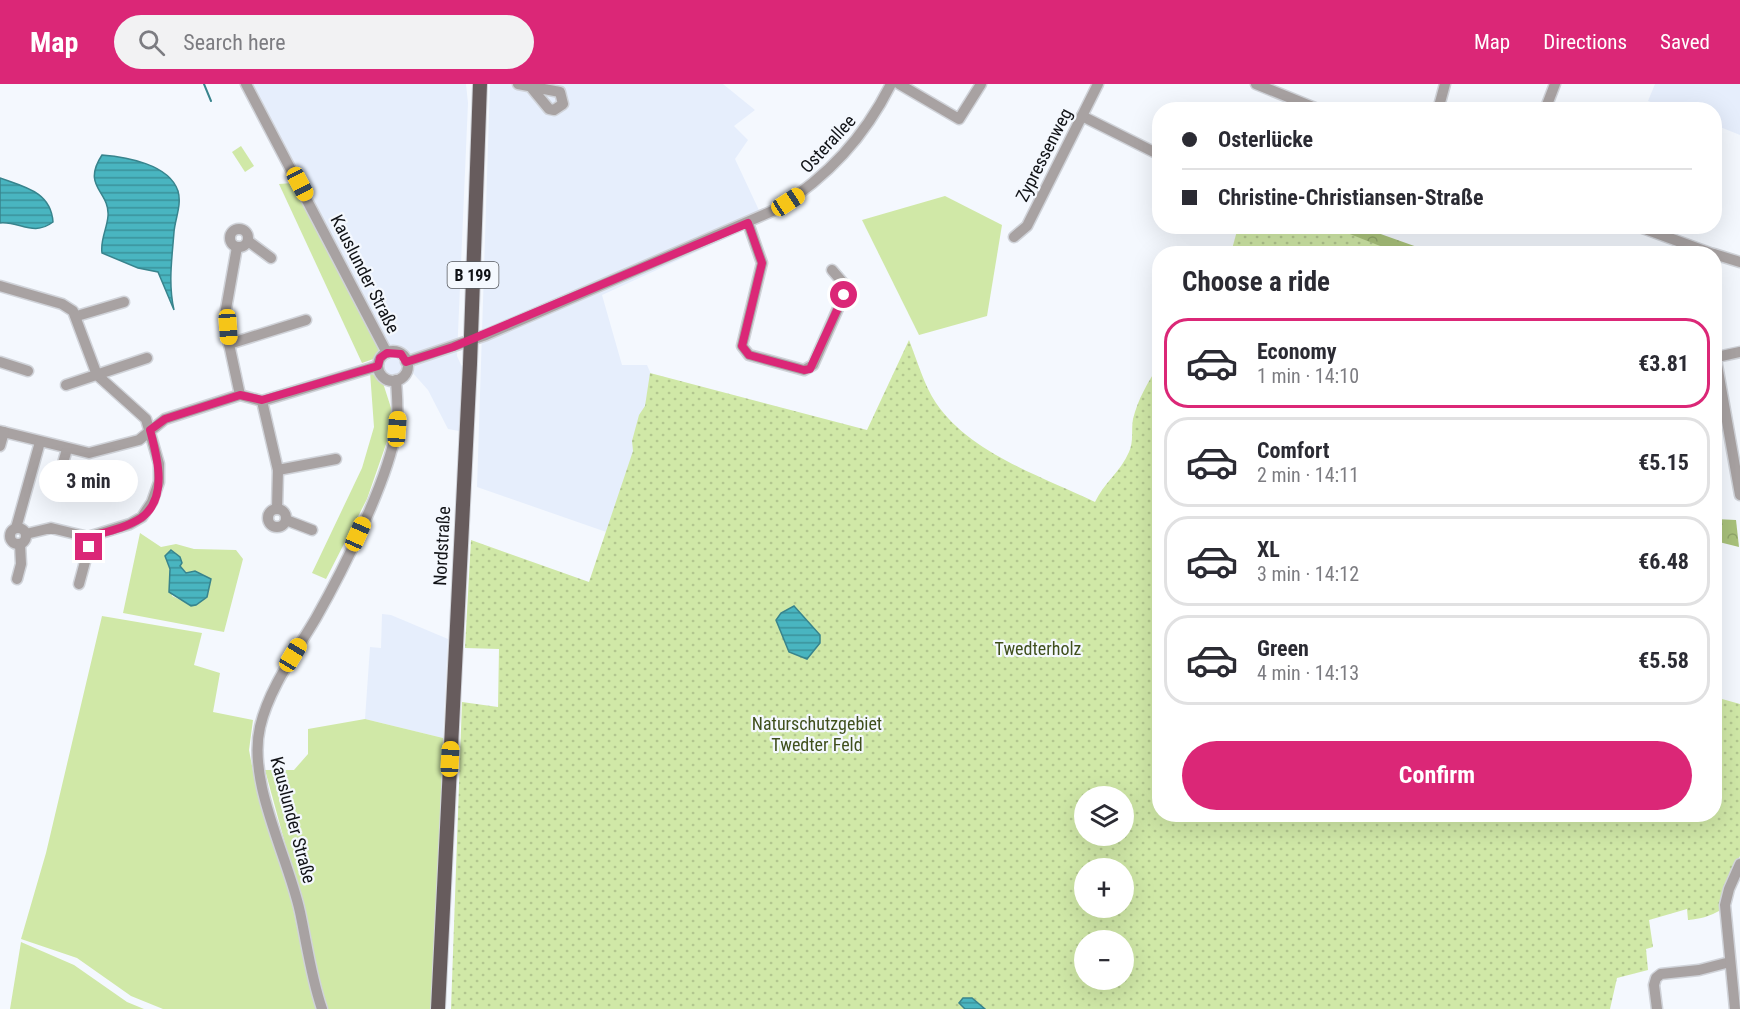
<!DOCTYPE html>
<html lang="en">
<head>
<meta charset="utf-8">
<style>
  :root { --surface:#fff; --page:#f2f2f3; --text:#2b2b33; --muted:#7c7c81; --line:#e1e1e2; --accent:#db2777 }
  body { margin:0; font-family:"Roboto Condensed",sans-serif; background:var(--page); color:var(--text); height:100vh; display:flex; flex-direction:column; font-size:22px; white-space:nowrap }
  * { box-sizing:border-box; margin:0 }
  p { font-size:20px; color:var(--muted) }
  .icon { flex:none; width:33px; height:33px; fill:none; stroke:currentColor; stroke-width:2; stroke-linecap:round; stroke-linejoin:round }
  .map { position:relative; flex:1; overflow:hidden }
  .sheet { position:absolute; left:1152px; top:162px; width:570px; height:576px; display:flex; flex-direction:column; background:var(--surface); border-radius:24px; box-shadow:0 6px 24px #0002 }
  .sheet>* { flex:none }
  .hud { position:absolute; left:1152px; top:18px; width:570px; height:132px; border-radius:24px; box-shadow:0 6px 24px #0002; display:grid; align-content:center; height:132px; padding:0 30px; background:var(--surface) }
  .tools { position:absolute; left:1074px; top:702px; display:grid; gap:12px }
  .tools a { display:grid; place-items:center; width:60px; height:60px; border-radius:50%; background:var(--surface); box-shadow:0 6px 24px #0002; font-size:30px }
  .end { position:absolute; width:27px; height:27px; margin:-14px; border:8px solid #db2777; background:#fff; box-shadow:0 0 0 3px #fff }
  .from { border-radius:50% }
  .bubble { position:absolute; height:42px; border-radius:21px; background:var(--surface); box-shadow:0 6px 24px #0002; font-size:20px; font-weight:700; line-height:42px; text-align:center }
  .car { position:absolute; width:18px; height:36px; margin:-18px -9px; border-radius:8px; box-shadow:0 0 4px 2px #0007; background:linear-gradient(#f5c518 24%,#345 0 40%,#f5c518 0 76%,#345 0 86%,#f5c518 0) }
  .hud b { display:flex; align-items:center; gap:21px; height:57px; font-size:22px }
  .hud b+b { border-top:2px solid var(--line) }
  .hud i { width:15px; height:15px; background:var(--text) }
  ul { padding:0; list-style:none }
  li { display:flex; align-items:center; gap:18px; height:90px; margin:0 12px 9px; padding:0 18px; border:3px solid var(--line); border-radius:24px }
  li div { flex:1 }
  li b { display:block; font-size:22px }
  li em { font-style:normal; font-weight:700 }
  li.on { border-color:var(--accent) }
  li>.icon { width:54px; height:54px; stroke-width:1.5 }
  h2 { padding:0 30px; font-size:27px; line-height:72px }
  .action { display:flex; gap:12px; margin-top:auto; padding:12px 30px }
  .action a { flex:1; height:69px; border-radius:36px; background:var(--accent); color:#fff; font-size:24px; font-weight:700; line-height:69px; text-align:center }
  header { display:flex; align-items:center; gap:36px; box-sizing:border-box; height:84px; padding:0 30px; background:var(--accent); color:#fff }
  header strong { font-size:28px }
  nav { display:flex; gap:33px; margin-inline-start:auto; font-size:21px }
  .search { width:420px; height:54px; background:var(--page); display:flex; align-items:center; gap:15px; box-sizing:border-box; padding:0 21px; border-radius:33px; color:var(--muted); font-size:22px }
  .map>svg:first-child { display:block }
  .built { fill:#e6eefc }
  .green { fill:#d0e8a7; fill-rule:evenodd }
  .forest { fill:url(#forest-crowns) }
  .park { fill:url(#park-dots); fill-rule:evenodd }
  .water { fill:url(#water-rules); stroke:#38848d; stroke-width:1.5 }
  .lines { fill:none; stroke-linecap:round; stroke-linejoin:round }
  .stream { stroke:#38848d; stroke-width:2 }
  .minor-casing { stroke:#d0d3d9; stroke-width:13 }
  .major-casing { stroke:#d0d3d9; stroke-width:16 }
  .minor { stroke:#a8a2a2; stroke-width:10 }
  .major { stroke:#675c5d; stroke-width:14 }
  .route { stroke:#db2777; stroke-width:8 }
  .labels { text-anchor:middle; stroke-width:4.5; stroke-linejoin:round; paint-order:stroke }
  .shield { fill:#f4f8fe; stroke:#54575c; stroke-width:1.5 }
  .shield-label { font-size:16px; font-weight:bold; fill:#101216 }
  .street-label { font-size:18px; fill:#101216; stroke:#f4f8fe }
  .park-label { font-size:18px; fill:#3f4f1c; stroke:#f4f8fe }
</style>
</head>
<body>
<header>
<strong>Map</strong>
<div class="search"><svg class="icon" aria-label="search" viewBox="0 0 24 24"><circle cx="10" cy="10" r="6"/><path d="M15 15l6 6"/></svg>Search here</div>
<nav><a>Map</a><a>Directions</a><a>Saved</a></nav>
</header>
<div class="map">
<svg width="1740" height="925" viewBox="0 0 1740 925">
  <defs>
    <pattern id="forest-crowns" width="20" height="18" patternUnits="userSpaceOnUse" patternTransform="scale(1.5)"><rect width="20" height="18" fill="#a9c27b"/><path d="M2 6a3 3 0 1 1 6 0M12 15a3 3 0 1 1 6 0" fill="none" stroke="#90a66a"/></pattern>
    <pattern id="park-dots" width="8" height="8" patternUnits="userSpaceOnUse" patternTransform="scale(1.5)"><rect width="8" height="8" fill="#d0e8a7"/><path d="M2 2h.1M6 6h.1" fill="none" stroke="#b2c68f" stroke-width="1.8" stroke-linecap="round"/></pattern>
    <pattern id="water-rules" width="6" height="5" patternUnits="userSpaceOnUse" patternTransform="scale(1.5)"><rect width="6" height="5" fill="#49b5c0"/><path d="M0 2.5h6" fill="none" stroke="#3b929b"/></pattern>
  </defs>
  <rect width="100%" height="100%" fill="#f4f8fe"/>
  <g class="built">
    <polygon points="239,0 466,0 468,19 457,272 462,283 459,347 448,345 428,306 411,287 401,299 383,299 370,288 366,279 379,273 379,264"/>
    <polygon points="490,0 723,0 755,26 734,42 748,56 735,75 764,137 602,211 622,281 647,281 654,297 612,450 477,403"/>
    <polygon points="1655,0 1740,0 1740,51 1715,41 1714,26 1672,25 1648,17"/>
    <polygon points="382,530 391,531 448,555 443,654 365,635 370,563 381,564"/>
  </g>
  <g class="green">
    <polygon points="241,62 254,82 245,88 232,68"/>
    <polygon points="292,99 379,264 379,273 362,279 279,100"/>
    <polygon points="945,112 1002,141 987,232 919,251 862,136"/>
    <polygon points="370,288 383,299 392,327 392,343 367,415 326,495 312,489 362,384 374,343"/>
    <path d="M140,449L161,463L176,460L194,465L236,466L243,475L224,548L123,529ZM169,478L180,482L188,490L211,495L208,510L197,518L183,517L172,512Z"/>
    <polygon points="102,532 202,549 194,581 220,589 213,628 253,636 249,666 253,687 285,786 308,896 317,925 163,925 131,912 77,874 21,855 46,769"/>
    <polygon points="365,635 443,654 433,925 326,925 316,894 307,840 265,686 294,686 308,670 308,645"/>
    <polygon points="21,858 74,881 127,918 144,925 10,925"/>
  </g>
  <g class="forest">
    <polygon points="1258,142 1361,143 1434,169 1240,170"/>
    <polygon points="1715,435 1736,436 1739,463 1715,457"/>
  </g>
  <g class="park">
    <polygon points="1238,143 1332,143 1398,169 1231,169"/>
    <path d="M909,256C917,276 924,301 936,319C971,370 1041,392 1095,418C1104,399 1121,387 1129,368C1134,357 1131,346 1133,335C1138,315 1148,298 1159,281L1160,730H1714L1715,606L1722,615L1740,620V772L1729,793L1721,826C1710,832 1701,835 1688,836L1687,825L1649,836L1653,863L1646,865L1648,886L1617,894L1610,925H451L462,618L498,623L499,565L465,564L471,456L589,498L633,367L632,357L639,331L645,322L650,289L867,346ZM1084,712H1124V752H1084ZM1084,784H1124V824H1084ZM1084,856H1124V896H1084Z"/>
  </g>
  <g class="water">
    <path d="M102,71C126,73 169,80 178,107C182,121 175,135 174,148C172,175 168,199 174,226L158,188L138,184L102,169C100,156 107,145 108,132C110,107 81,103 102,71Z"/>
    <path d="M0,94C25,103 51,108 53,138C33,153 20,137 0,139Z"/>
    <polygon points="171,466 180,473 182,479 180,482 186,489 195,487 211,495 207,513 196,521 191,522 169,508 170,485 165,472"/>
    <polygon points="794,522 820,551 820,559 807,575 789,568 776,536 781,529"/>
    <polygon points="963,914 972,914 985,925 965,925 959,919"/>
  </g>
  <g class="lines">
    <polyline class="stream" points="204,0 211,17"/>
    <defs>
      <g id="minor">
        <polyline points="246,0 387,269"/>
        <polyline points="518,0 560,8 563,20 554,26 549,25 530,2"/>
        <polyline points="899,0 959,35 981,0"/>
        <polyline points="1256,0 1320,26"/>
        <polyline points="1438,26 1445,0"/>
        <polyline points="1545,26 1555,0"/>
        <polyline points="1082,32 1160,71"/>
        <polyline points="748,139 762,179 742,262 749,271 804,286 813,281 844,211 844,200 832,186"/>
        <polyline points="1637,142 1713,170"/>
        <circle cx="239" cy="154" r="9"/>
        <polyline points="1014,153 1027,142 1098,0"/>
        <polyline points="248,157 271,174"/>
        <polyline points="237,163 226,225 229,260 240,311"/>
        <polyline points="1714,170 1740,178"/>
        <polyline points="0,202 62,220 73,227 97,291 146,335 159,380 159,398 152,418 142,433 130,440 88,453 51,444 26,450"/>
        <polyline points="77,232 124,218"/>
        <polyline points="229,260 306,236"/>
        <polyline points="1714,264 1740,411"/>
        <circle cx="393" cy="282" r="15"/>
        <polyline points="1717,273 1740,268"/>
        <polyline points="0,278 28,287"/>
        <path d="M406,278L486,251L777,125C828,92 864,54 891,0"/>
        <polyline points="66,301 147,274"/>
        <polyline points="262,317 278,386 277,425"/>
        <polyline points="0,347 89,369 139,356 165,335 240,311 262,317 378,282"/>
        <polyline points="0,362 4,348"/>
        <polyline points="278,386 336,375"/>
        <polyline points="59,393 67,365"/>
        <circle cx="277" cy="434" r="9"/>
        <polyline points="286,436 312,446"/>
        <circle cx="18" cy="452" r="8"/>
        <polyline points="16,444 40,358"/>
        <polyline points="17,495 21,480 20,460"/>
        <polyline points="79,500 89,463 88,453"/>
        <path d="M322,925C311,893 307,861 300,828C288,772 247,699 260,643C269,604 296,568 316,534C342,488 388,397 396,346C399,330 397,313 396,296"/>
        <polyline points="1657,925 1654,901 1656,894 1661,890 1699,886 1730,878"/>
        <polyline points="1735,925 1725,821 1729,805 1740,780"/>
      </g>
      <polyline id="major" points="438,925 470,280 480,0"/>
    </defs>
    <use href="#minor" class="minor-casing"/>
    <use href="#major" class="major-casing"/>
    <use href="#minor" class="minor"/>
    <use href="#major" class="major"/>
  </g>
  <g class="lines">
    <path class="route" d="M89,463L88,453C105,448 126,444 141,434C169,414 157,372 150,346L165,335L240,311L262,316L378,282L380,274L387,269L401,270L406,278L453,263L748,139L762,179L742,262L749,271L804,286L810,285L844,211"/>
  </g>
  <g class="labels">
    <rect class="shield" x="447.5" y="178" width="51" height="26" rx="4.5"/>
    <g class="shield-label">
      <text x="473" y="197">B 199</text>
    </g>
    <g class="street-label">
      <text transform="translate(828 60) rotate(-47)" y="6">Osterallee</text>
      <text transform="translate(1044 71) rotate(-63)" y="6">Zypressenweg</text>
      <text transform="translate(365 190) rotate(63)" y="6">Kauslunder Straße</text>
      <text transform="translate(442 462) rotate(-87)" y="6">Nordstraße</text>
      <text transform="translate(293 736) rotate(75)" y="6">Kauslunder Straße</text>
    </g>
    <g class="park-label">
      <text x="1038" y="571">Twedterholz</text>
      <text x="817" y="646">Naturschutzgebiet<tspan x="817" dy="21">Twedter Feld</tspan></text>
    </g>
  </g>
</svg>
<div class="tools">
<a><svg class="icon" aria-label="layers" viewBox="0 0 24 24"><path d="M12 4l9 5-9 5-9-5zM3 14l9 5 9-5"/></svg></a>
<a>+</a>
<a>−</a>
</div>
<i class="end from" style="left:844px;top:211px"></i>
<i class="end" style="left:89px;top:463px"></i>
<div class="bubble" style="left:39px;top:376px;width:99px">3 min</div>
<i class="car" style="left:300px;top:100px;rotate:152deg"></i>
<i class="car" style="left:788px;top:118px;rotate:57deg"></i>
<i class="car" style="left:228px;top:243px;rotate:176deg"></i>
<i class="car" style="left:397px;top:345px;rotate:4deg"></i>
<i class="car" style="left:358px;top:450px;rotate:24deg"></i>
<i class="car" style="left:293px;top:571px;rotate:31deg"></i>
<i class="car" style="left:450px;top:675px;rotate:3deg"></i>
<div class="hud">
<b><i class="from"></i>Osterlücke</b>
<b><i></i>Christine-Christiansen-Straße</b>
</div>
<section class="sheet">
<h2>Choose a ride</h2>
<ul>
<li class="on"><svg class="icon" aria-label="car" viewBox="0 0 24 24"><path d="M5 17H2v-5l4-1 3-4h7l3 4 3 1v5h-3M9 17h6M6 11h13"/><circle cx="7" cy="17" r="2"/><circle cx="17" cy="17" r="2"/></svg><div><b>Economy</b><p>1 min · 14:10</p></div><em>€3.81</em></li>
<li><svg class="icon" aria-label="car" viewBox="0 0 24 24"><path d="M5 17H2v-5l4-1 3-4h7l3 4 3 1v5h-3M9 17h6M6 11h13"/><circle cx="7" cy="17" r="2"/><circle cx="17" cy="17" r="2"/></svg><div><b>Comfort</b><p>2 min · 14:11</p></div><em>€5.15</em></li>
<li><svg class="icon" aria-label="car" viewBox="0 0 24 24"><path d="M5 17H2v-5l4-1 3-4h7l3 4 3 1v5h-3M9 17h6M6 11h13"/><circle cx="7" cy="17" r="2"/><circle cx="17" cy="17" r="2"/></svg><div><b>XL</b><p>3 min · 14:12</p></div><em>€6.48</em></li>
<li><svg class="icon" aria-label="car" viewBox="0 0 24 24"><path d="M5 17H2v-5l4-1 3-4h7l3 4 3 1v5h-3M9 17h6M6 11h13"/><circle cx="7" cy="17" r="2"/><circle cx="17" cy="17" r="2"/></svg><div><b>Green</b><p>4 min · 14:13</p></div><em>€5.58</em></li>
</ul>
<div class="action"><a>Confirm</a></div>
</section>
</div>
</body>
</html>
